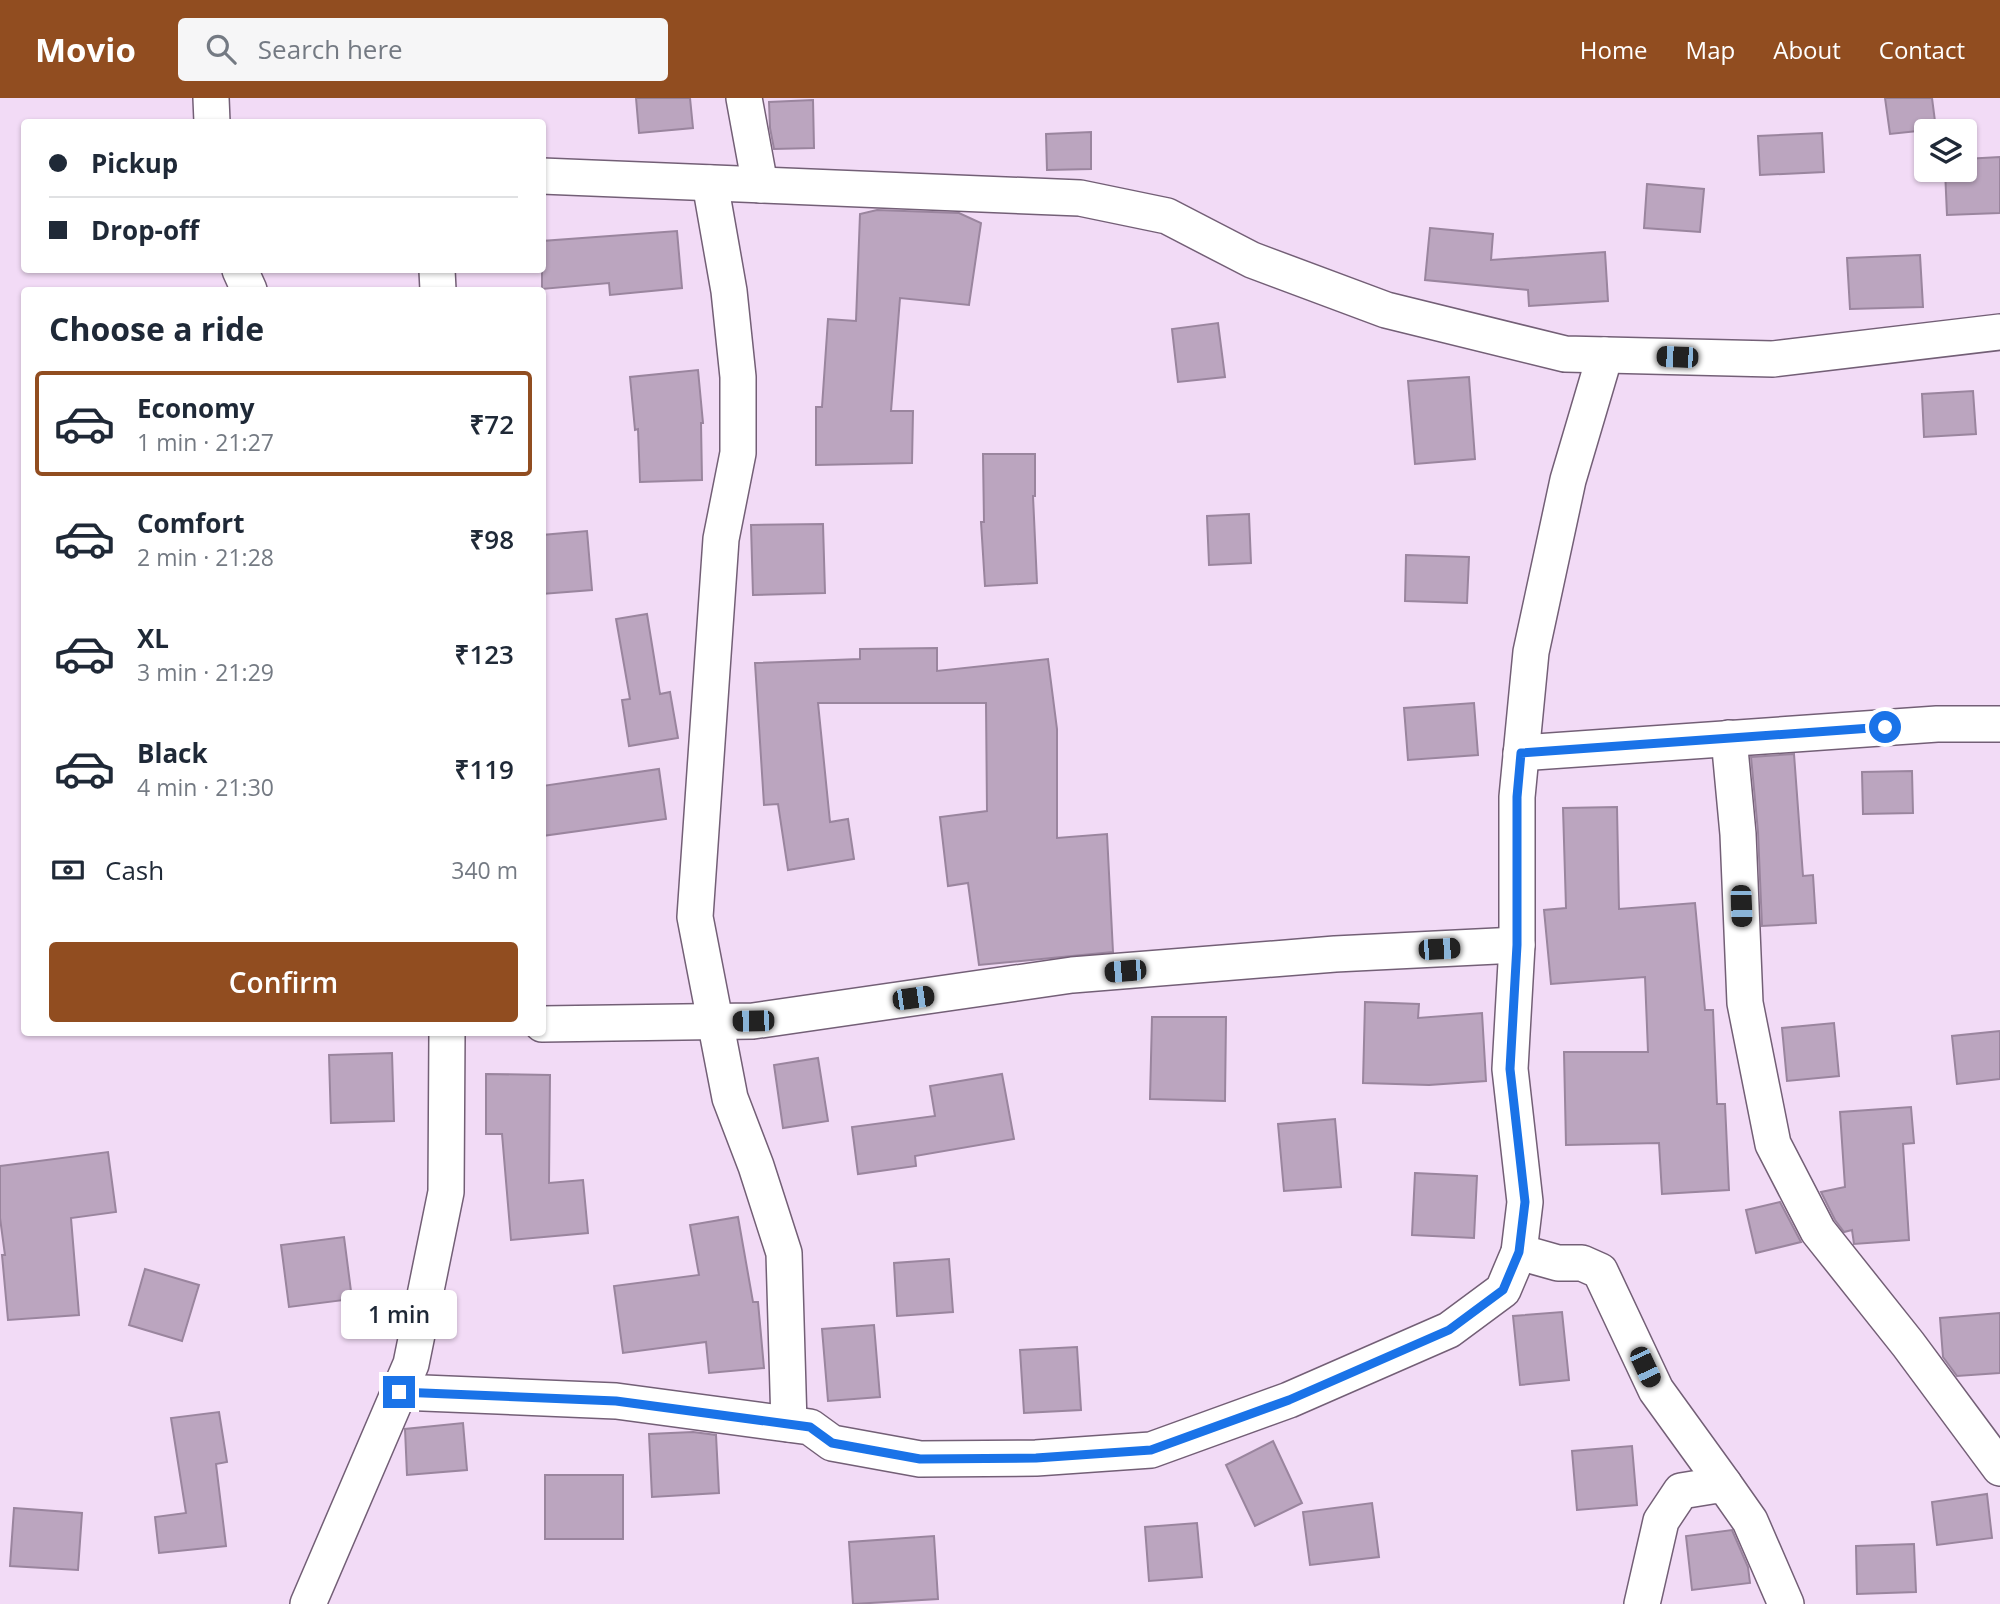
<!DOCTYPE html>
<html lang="en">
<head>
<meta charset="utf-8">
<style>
  :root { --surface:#fff; --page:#f6f6f7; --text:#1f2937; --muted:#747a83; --line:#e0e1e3; --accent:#914d20 }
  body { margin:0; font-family:"Open Sans",sans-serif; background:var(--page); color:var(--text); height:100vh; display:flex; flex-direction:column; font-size:26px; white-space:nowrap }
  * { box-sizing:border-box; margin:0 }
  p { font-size:23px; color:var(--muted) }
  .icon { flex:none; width:38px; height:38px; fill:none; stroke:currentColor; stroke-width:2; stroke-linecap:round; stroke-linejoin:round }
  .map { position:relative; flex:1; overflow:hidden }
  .drawer { position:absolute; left:21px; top:189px; width:525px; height:749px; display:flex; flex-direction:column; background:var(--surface); border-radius:7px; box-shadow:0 2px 5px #0004 }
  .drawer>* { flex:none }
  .top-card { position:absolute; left:21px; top:21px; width:525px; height:154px; border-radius:7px; box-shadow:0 2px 5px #0004; display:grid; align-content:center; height:154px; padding:0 28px; background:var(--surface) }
  .tools { position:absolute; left:1914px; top:21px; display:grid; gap:14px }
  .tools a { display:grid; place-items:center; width:63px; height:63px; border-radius:7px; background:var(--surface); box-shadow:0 2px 5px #0004; font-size:35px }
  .end { position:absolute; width:32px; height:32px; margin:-16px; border:9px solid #1a73e8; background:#fff; box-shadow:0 0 0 4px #fff }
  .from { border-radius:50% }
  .bubble { position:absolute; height:49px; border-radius:7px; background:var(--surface); box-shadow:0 2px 5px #0004; font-size:23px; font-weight:600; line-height:49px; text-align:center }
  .car { position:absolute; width:21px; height:42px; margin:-21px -10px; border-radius:9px; box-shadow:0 0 5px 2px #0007; background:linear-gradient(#222 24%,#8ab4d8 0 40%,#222 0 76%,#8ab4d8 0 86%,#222 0) }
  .top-card b { display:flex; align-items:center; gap:24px; height:66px; font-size:26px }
  .top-card b+b { border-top:2px solid var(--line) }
  .top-card i { width:18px; height:18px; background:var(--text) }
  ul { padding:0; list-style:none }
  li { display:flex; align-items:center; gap:21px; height:105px; margin:0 14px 10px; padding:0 14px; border:4px solid transparent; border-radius:7px }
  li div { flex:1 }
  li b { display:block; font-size:26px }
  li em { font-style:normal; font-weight:600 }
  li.on { border-color:var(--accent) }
  li>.icon { width:63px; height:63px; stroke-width:1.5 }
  h2 { padding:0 28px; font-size:32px; line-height:84px }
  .pay { display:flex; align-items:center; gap:18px; height:77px; padding:0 28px; font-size:26px }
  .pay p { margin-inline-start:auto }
  .primary-button { display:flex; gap:14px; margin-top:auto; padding:14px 28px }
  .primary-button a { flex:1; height:80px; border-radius:7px; background:var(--accent); color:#fff; font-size:28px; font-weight:600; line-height:80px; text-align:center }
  header { display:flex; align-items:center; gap:42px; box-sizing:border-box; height:98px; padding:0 35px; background:var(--accent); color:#fff }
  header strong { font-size:33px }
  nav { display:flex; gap:38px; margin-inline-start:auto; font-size:24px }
  .search { width:490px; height:63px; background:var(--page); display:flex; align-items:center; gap:18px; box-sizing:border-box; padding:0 24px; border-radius:7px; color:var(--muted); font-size:26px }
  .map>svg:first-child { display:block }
  .building { fill:#bba5bf; stroke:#9a859e; stroke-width:2 }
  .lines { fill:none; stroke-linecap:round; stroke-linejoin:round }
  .street-casing { stroke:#735f76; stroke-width:38 }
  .street { stroke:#fff; stroke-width:35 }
  .route { stroke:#1a73e8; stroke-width:9 }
</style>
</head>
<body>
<header>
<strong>Movio</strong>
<div class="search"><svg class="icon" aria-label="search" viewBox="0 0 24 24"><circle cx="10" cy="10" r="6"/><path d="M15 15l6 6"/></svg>Search here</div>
<nav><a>Home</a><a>Map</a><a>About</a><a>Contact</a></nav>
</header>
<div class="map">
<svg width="2000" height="1506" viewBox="0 0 2000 1506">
  <rect width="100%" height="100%" fill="#f2dbf6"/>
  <g class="building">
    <polygon points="636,0 690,0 693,30 639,35"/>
    <polygon points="1885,0 1932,0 1936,31 1890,36"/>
    <polygon points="813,2 814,50 774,51 770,30 769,4"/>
    <polygon points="1091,34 1091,71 1047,72 1046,36"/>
    <polygon points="1822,35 1824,74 1760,77 1758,38"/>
    <polygon points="2000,59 2000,115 1947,117 1945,72 1965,72 1965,61"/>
    <polygon points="1647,86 1704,91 1700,134 1644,130"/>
    <polygon points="877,112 959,115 981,125 969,207 900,200 891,313 913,313 912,365 816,367 816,309 822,309 828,221 856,223 860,116"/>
    <polygon points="1430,130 1493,136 1491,162 1605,154 1608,203 1529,208 1528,192 1425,182"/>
    <polygon points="677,133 682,190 610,197 609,185 542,191 542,143"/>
    <polygon points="1920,157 1923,209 1850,211 1847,160"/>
    <polygon points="1218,225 1225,279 1178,284 1172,231"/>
    <polygon points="698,272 703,325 701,325 702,382 640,384 638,331 635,332 630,279"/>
    <polygon points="1469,279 1475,361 1415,366 1408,283"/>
    <polygon points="1973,293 1976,336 1924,339 1922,296"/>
    <polygon points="983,356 1035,356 1035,398 1033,398 1037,485 985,488 981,424 984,424"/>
    <polygon points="1249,416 1251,465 1209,467 1207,418"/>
    <polygon points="823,426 825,495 753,497 751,427"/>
    <polygon points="587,433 592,492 542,496 542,437"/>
    <polygon points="1406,457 1469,459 1467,505 1405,503"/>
    <polygon points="647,516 660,596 670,594 678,640 629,648 622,602 630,601 616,521"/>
    <polygon points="937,550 937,573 1048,561 1057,631 1057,740 1107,736 1113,854 979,867 968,785 948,788 940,719 987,713 986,605 818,605 830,724 848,721 854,761 788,772 778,706 764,707 755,565 860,561 860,551"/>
    <polygon points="1474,605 1478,657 1408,662 1404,610"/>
    <polygon points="1794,656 1803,778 1813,777 1816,825 1762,828 1758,734 1751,659"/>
    <polygon points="659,671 666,721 542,738 542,688"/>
    <polygon points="1912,673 1913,715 1863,716 1862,674"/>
    <polygon points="1617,709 1619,811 1695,805 1705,912 1713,912 1717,1006 1725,1006 1729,1092 1662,1096 1659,1045 1566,1047 1564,954 1648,954 1645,879 1551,886 1544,812 1566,810 1563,710"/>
    <polygon points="1365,904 1419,906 1418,920 1482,915 1486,983 1429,987 1363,985"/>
    <polygon points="1152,919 1226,919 1225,1003 1150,1001"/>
    <polygon points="1834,925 1839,978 1787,983 1782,930"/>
    <polygon points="2000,933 2000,981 1957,986 1952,938"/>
    <polygon points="392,955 394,1023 331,1025 329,957"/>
    <polygon points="818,960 828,1023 783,1030 774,967"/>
    <polygon points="486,976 550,977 549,1085 583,1082 588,1135 511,1142 502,1036 486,1036"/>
    <polygon points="1002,976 1014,1041 915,1058 916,1068 858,1076 852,1029 935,1018 930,988"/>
    <polygon points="1911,1009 1914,1045 1903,1046 1909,1142 1854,1146 1852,1132 1844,1134 1835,1122 1821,1094 1845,1089 1840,1014"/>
    <polygon points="1335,1021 1341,1089 1284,1093 1278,1026"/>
    <polygon points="108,1054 116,1114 71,1120 79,1217 8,1222 2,1157 5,1157 0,1120 0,1068"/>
    <polygon points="1415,1075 1477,1078 1474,1140 1412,1137"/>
    <polygon points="1780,1104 1801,1144 1756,1155 1746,1112"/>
    <polygon points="738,1119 753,1204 758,1204 764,1270 709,1275 706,1244 623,1255 614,1188 699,1177 690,1127"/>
    <polygon points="344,1139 352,1201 289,1209 281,1147"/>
    <polygon points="949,1161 953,1214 897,1218 894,1165"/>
    <polygon points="145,1171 199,1187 182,1243 129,1227"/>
    <polygon points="1562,1214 1569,1282 1520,1287 1513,1218"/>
    <polygon points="2000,1215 2000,1275 1957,1278 1943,1259 1940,1220"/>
    <polygon points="874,1227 880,1299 828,1303 822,1231"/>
    <polygon points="1077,1249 1081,1312 1024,1315 1020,1252"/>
    <polygon points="219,1314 227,1364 216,1366 226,1448 159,1455 155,1419 186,1415 171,1320"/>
    <polygon points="463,1325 467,1372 407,1377 405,1331"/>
    <polygon points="693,1334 716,1337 719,1395 652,1399 649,1336"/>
    <polygon points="1273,1343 1302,1405 1255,1428 1226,1367"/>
    <polygon points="1632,1348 1637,1407 1577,1412 1572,1353"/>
    <rect x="545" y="1377" width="78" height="64"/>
    <polygon points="1987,1396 1992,1440 1937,1447 1932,1404"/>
    <polygon points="1372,1405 1379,1459 1310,1467 1303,1414"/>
    <polygon points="14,1410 82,1415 78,1472 10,1468"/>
    <polygon points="1197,1425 1202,1479 1149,1483 1145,1429"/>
    <polygon points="1732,1432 1748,1469 1750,1485 1692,1492 1686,1438"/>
    <polygon points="934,1438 938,1501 853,1506 849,1444"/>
    <polygon points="1914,1446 1916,1494 1857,1496 1856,1448"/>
  </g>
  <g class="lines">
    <defs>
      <g id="street">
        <polyline points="211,0 212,24"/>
        <polyline points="744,0 760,87"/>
        <polyline points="542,78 1080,100 1167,118 1252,162 1386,212 1565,256 1773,261 2000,234"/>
        <polyline points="710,85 729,193 738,279 738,355 721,441 695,819 730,1000 756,1068 784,1155 789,1326"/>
        <polyline points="240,172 249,192"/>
        <polyline points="437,172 438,192"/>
        <polyline points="1729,640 1738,736 1745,905 1773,1046 1818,1133 1908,1246 2000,1370"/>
        <polyline points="1521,655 1937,626 2000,626"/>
        <polyline points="542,926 753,923 1072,877 1335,856 1517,847"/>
        <polyline points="1519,1154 1558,1165 1582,1165 1600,1173 1656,1292 1724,1386"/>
        <polyline points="399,1294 616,1303 810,1329 832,1345 920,1361 1036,1360 1151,1352 1289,1302 1449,1232 1503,1192 1519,1154 1525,1104 1510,971 1517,847 1517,699 1531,554 1568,382 1605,257"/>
        <polyline points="308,1506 411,1266 446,1094 447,934"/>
        <polyline points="1642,1506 1661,1423 1681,1393 1724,1386 1750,1423 1786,1506"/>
      </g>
    </defs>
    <use href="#street" class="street-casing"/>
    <use href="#street" class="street"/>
  </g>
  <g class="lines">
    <polyline class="route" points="399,1294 616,1303 810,1329 832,1345 920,1361 1036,1360 1151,1352 1289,1302 1449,1232 1503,1192 1519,1154 1525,1104 1510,971 1517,847 1517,699 1521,655 1885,629"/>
  </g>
</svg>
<div class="tools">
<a><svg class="icon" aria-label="layers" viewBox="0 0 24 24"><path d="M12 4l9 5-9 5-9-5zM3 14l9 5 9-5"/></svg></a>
</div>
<i class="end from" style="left:1885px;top:629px"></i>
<i class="end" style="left:399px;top:1294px"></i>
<div class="bubble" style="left:341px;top:1192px;width:116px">1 min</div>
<i class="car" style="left:1677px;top:259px;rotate:272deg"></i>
<i class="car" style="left:1741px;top:808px;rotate:178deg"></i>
<i class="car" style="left:1439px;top:851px;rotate:87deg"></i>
<i class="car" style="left:1125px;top:873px;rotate:265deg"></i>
<i class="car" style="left:913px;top:900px;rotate:82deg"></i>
<i class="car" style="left:753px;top:923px;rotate:269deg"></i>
<i class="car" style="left:1645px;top:1269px;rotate:155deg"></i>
<div class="top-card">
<b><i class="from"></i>Pickup</b>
<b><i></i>Drop-off</b>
</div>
<section class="drawer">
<h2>Choose a ride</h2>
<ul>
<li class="on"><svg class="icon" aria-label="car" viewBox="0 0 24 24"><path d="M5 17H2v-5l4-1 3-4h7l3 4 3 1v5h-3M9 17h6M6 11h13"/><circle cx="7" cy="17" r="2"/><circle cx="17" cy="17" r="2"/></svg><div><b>Economy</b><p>1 min · 21:27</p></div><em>₹72</em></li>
<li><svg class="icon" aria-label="car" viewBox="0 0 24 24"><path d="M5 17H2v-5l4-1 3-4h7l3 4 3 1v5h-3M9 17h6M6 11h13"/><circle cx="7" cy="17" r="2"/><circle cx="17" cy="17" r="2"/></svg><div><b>Comfort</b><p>2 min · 21:28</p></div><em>₹98</em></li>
<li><svg class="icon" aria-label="car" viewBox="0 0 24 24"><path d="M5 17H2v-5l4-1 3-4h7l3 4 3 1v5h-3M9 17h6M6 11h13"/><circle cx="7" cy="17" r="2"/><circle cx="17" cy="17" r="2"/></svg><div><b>XL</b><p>3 min · 21:29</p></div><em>₹123</em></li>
<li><svg class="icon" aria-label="car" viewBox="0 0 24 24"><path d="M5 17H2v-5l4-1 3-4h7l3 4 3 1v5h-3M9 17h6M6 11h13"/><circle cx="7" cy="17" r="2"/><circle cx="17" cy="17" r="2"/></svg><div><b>Black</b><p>4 min · 21:30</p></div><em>₹119</em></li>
</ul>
<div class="pay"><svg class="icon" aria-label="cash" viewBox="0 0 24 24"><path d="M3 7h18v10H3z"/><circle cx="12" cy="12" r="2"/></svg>Cash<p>340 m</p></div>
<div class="primary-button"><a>Confirm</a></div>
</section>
</div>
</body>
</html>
